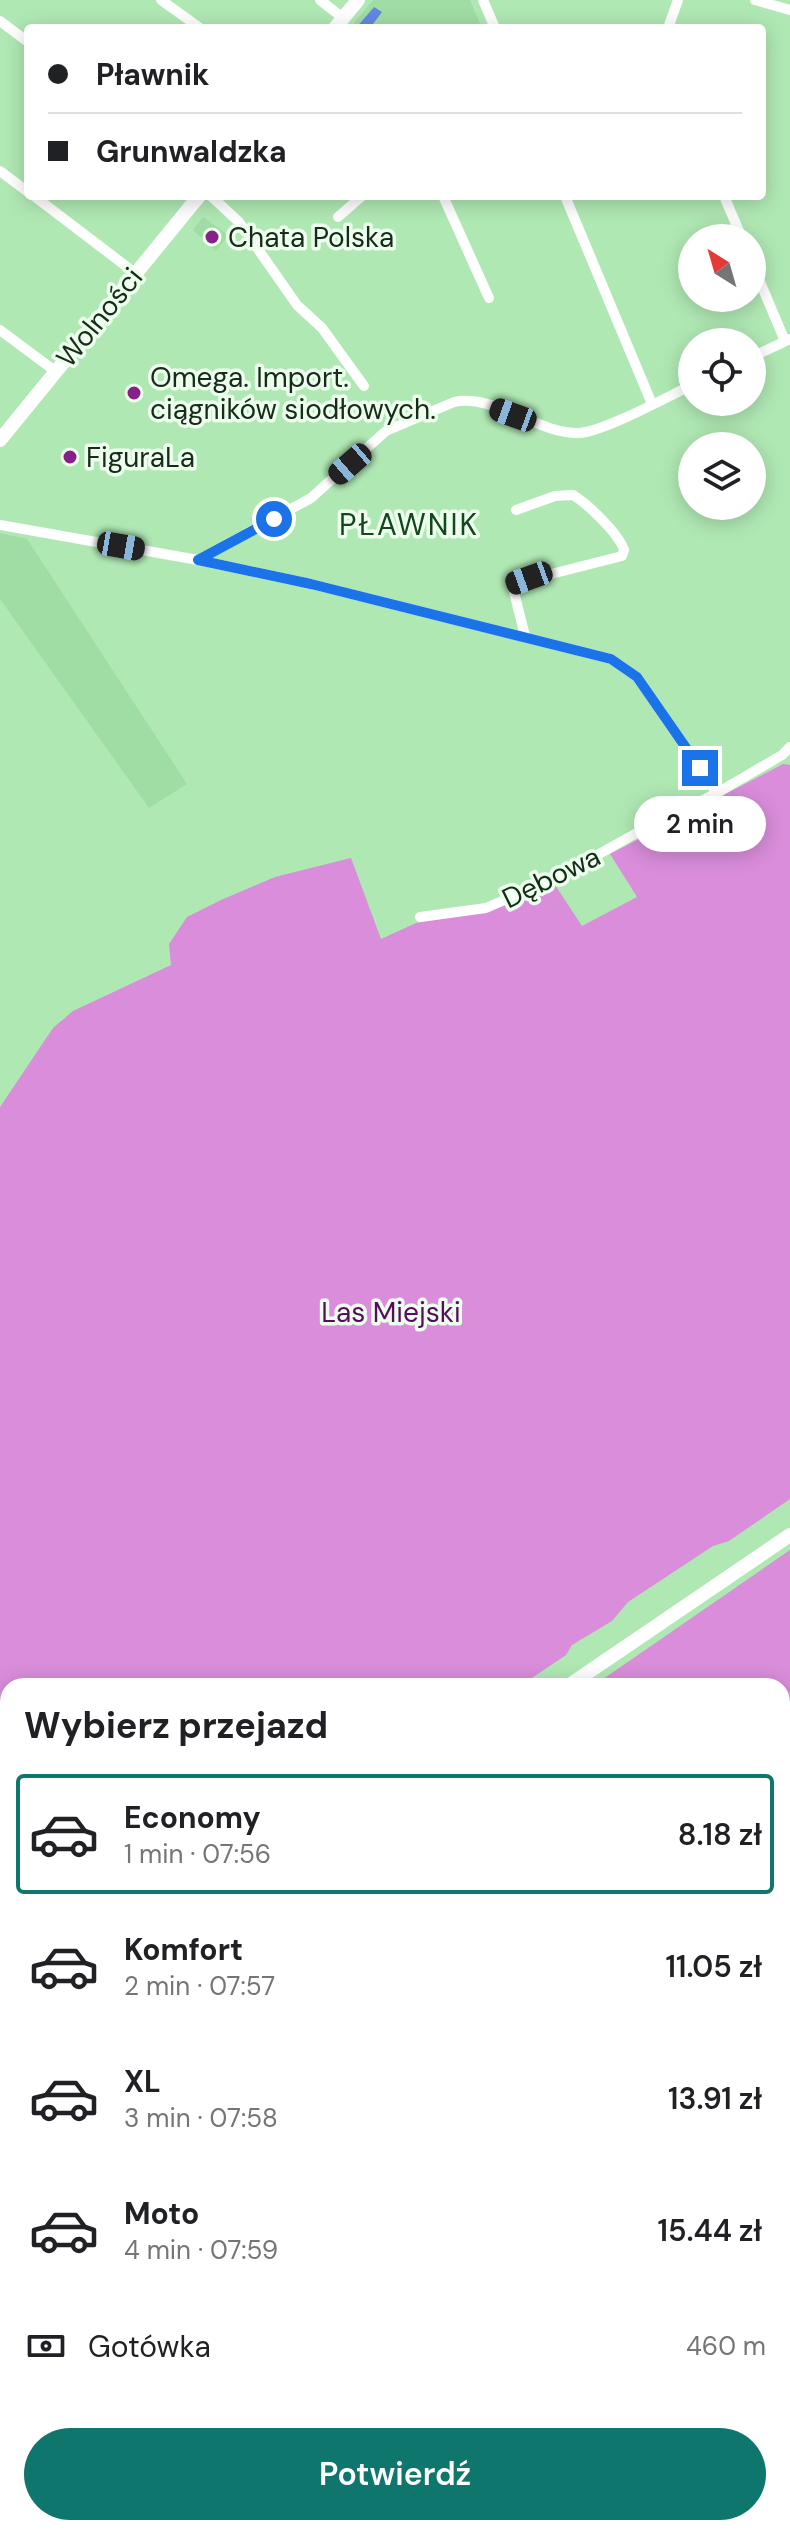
<!DOCTYPE html>
<html lang="pl">
<head>
<meta charset="utf-8">
<style>
  :root { --surface:#fff; --page:#f2f2f2; --text:#202124; --muted:#757577; --line:#e0e0e0; --accent:#0f766e }
  body { margin:0; font-family:"DM Sans",sans-serif; background:var(--page); color:var(--text); height:100vh; display:flex; flex-direction:column; font-size:30px; white-space:nowrap }
  * { box-sizing:border-box; margin:0 }
  p { font-size:26px; color:var(--muted) }
  .icon { flex:none; width:44px; height:44px; fill:none; stroke:currentColor; stroke-width:2; stroke-linecap:round; stroke-linejoin:round }
  .map { position:relative; flex:1; overflow:hidden }
  .sheet { position:absolute; left:0px; top:1678px; width:790px; height:858px; display:flex; flex-direction:column; background:var(--surface); border-radius:24px 24px 0 0; box-shadow:0 4px 20px #0003 }
  .sheet>* { flex:none }
  .top-card { position:absolute; left:24px; top:24px; width:742px; height:176px; border-radius:8px; box-shadow:0 4px 20px #0003; display:grid; align-content:center; height:176px; padding:0 24px; background:var(--surface) }
  .needle { width:52px; rotate:323deg }
  .tools { position:absolute; left:678px; top:224px; display:grid; gap:16px }
  .tools a { display:grid; place-items:center; width:88px; height:88px; border-radius:50%; background:var(--surface); box-shadow:0 4px 20px #0003; font-size:40px }
  .end { position:absolute; width:36px; height:36px; margin:-18px; border:10px solid #1a73e8; background:#fff; box-shadow:0 0 0 4px #fff }
  .from { border-radius:50% }
  .bubble { position:absolute; height:56px; border-radius:28px; background:var(--surface); box-shadow:0 4px 20px #0003; font-size:26px; font-weight:600; line-height:56px; text-align:center }
  .car { position:absolute; width:24px; height:48px; margin:-24px -12px; border-radius:10px; box-shadow:0 0 6px 2px #0007; background:linear-gradient(#222 24%,#8ab4d8 0 40%,#222 0 76%,#8ab4d8 0 86%,#222 0) }
  .top-card b { display:flex; align-items:center; gap:28px; height:76px; font-size:30px }
  .top-card b+b { border-top:2px solid var(--line) }
  .top-card i { width:20px; height:20px; background:var(--text) }
  ul { padding:0; list-style:none }
  li { display:flex; align-items:center; gap:24px; height:120px; margin:0 16px 12px; padding:0 8px; border:4px solid transparent; border-radius:8px }
  li div { flex:1 }
  li b { display:block; font-size:30px }
  li em { font-style:normal; font-weight:600 }
  li.on { border-color:var(--accent) }
  li>.icon { width:72px; height:72px; stroke-width:1.5 }
  h2 { padding:0 24px; font-size:36px; line-height:96px }
  .pay { display:flex; align-items:center; gap:20px; height:88px; padding:0 24px; font-size:30px }
  .pay p { margin-inline-start:auto }
  .cta { display:flex; gap:16px; margin-top:auto; padding:16px 24px }
  .cta a { flex:1; height:92px; border-radius:48px; background:var(--accent); color:#fff; font-size:32px; font-weight:600; line-height:92px; text-align:center }
  .map>svg:first-child { display:block }
  .built { fill:#a0dda4 }
  .green { fill:#d98dda }
  .water { fill:#6387e6 }
  .lines { fill:none; stroke-linecap:round; stroke-linejoin:round }
  .street { stroke:#fff; stroke-width:10 }
  .secondary { stroke:#fff; stroke-width:14 }
  .primary { stroke:#fff; stroke-width:16 }
  .route { stroke:#1a73e8; stroke-width:10 }
  .poi-dot { fill:#862189; stroke:#edfeee; stroke-width:3 }
  .labels { text-anchor:middle; stroke-width:7; stroke-linejoin:round; paint-order:stroke }
  .poi-label { font-size:28px; fill:#162c18; stroke:#edfeee; text-anchor:start }
  .street-label { font-size:28px; fill:#162c18; stroke:#edfeee }
  .park-label { font-size:28px; fill:#590b5c; stroke:#edfeee }
  .neighbourhood-label { font-size:30px; letter-spacing:2px; fill:#12481c; stroke:#edfeee }
</style>
</head>
<body>
<div class="map">
<svg width="790" height="2535" viewBox="0 0 790 2535">
  <rect width="100%" height="100%" fill="#b0e8b4"/>
  <g class="built">
    <polygon points="373,0 470,0 482,28 350,28"/>
    <polygon points="203,217 228,235 216,251 193,230"/>
    <polygon points="0,533 27,539 187,784 149,808 0,599"/>
  </g>
  <g class="green">
    <polygon points="783,764 790,765 790,1499 729,1541 713,1546 628,1602 612,1621 572,1645 566,1655 520,1686 8,1686 8,2024 0,2018 0,1107 53,1028 73,1011 171,965 169,944 187,917 221,900 275,877 351,858 381,939 416,923 487,912 555,885 582,926 637,897 610,854"/>
    <polygon points="790,1550 790,2535 321,2535 317,2528 782,2528 782,1686 593,1686"/>
  </g>
  <polygon class="water" points="374,7 382,12 370,28 356,28"/>
  <g class="lines">
    <g class="street">
      <polyline points="161,0 200,28"/>
      <polyline points="320,0 343,18"/>
      <polyline points="483,0 495,28"/>
      <polyline points="755,0 790,10"/>
      <polyline points="0,21 28,42"/>
      <polyline points="668,28 678,0"/>
      <polyline points="0,171 28,192"/>
      <polyline points="34,196 135,273"/>
      <polyline points="211,196 239,222 297,305 322,328 364,386"/>
      <polyline points="443,196 489,298"/>
      <polyline points="565,196 652,404"/>
      <polyline points="724,196 742,238"/>
      <polyline points="338,217 362,196"/>
      <polyline points="752,263 785,341"/>
      <polyline points="0,330 55,371"/>
      <polyline points="752,357 790,339"/>
      <path d="M516,510L555,496L573,495C588,504 619,534 624,550L622,556L512,584L525,636"/>
      <polyline points="0,525 198,560 311,584 611,659 637,677 717,793"/>
      <path d="M198,560L311,498L386,431L454,402C493,393 538,434 579,433C603,432 667,397 692,385"/>
      <polyline points="420,917 486,908 558,877 633,835 717,793 782,755 790,747"/>
      <polyline points="0,2132 8,2126"/>
      <polyline points="0,2420 8,2417"/>
      <polyline points="75,2528 79,2535"/>
      <polyline points="13,2535 30,2528"/>
    </g>
    <g class="secondary">
      <polyline points="335,28 358,0"/>
      <polyline points="0,440 199,196"/>
      <polyline points="568,1686 790,1535"/>
    </g>
    <g class="primary">
      <polyline points="0,2048 8,2055"/>
      <polyline points="296,2528 301,2535"/>
    </g>
  </g>
  <g class="lines">
    <polyline class="route" points="274,519 198,560 311,584 611,659 637,677 700,768"/>
  </g>
  <g class="poi-dot">
    <circle cx="212" cy="237" r="8"/>
    <circle cx="134" cy="393" r="8"/>
    <circle cx="70" cy="457" r="8"/>
  </g>
  <g class="labels">
    <g class="poi-label">
      <text x="228" y="247">Chata Polska</text>
      <text x="150" y="387">Omega. Import.<tspan x="150" dy="32">ciągników siodłowych.</tspan></text>
      <text x="86" y="467">FiguraLa</text>
    </g>
    <g class="street-label">
      <text transform="translate(99 317) rotate(-51)" y="10">Wolności</text>
      <text transform="translate(551 877) rotate(-26)" y="10">Dębowa</text>
    </g>
    <g class="park-label">
      <text x="391" y="1322">Las Miejski</text>
    </g>
    <g class="neighbourhood-label">
      <text x="409" y="535">PŁAWNIK</text>
    </g>
  </g>
</svg>
<div class="tools">
<a><svg class="needle" viewBox="-14 -14 28 28"><path d="M0-13l5 13h-10z" fill="#e53935"/><path d="M0 13l5-13h-10z" fill="#757577"/></svg></a>
<a><svg class="icon" aria-label="locate" viewBox="0 0 24 24"><circle cx="12" cy="12" r="6"/><path d="M12 2v4M12 18v4M2 12h4M18 12h4"/></svg></a>
<a><svg class="icon" aria-label="layers" viewBox="0 0 24 24"><path d="M12 4l9 5-9 5-9-5zM3 14l9 5 9-5"/></svg></a>
</div>
<i class="end from" style="left:274px;top:519px"></i>
<i class="end" style="left:700px;top:768px"></i>
<div class="bubble" style="left:634px;top:796px;width:132px">2 min</div>
<i class="car" style="left:513px;top:415px;rotate:290deg"></i>
<i class="car" style="left:350px;top:464px;rotate:229deg"></i>
<i class="car" style="left:121px;top:546px;rotate:100deg"></i>
<i class="car" style="left:529px;top:578px;rotate:250deg"></i>
<div class="top-card">
<b><i class="from"></i>Pławnik</b>
<b><i></i>Grunwaldzka</b>
</div>
<section class="sheet">
<h2>Wybierz przejazd</h2>
<ul>
<li class="on"><svg class="icon" aria-label="car" viewBox="0 0 24 24"><path d="M5 17H2v-5l4-1 3-4h7l3 4 3 1v5h-3M9 17h6M6 11h13"/><circle cx="7" cy="17" r="2"/><circle cx="17" cy="17" r="2"/></svg><div><b>Economy</b><p>1 min · 07:56</p></div><em>8.18 zł</em></li>
<li><svg class="icon" aria-label="car" viewBox="0 0 24 24"><path d="M5 17H2v-5l4-1 3-4h7l3 4 3 1v5h-3M9 17h6M6 11h13"/><circle cx="7" cy="17" r="2"/><circle cx="17" cy="17" r="2"/></svg><div><b>Komfort</b><p>2 min · 07:57</p></div><em>11.05 zł</em></li>
<li><svg class="icon" aria-label="car" viewBox="0 0 24 24"><path d="M5 17H2v-5l4-1 3-4h7l3 4 3 1v5h-3M9 17h6M6 11h13"/><circle cx="7" cy="17" r="2"/><circle cx="17" cy="17" r="2"/></svg><div><b>XL</b><p>3 min · 07:58</p></div><em>13.91 zł</em></li>
<li><svg class="icon" aria-label="car" viewBox="0 0 24 24"><path d="M5 17H2v-5l4-1 3-4h7l3 4 3 1v5h-3M9 17h6M6 11h13"/><circle cx="7" cy="17" r="2"/><circle cx="17" cy="17" r="2"/></svg><div><b>Moto</b><p>4 min · 07:59</p></div><em>15.44 zł</em></li>
</ul>
<div class="pay"><svg class="icon" aria-label="cash" viewBox="0 0 24 24"><path d="M3 7h18v10H3z"/><circle cx="12" cy="12" r="2"/></svg>Gotówka<p>460 m</p></div>
<div class="cta"><a>Potwierdź</a></div>
</section>
</div>
</body>
</html>
